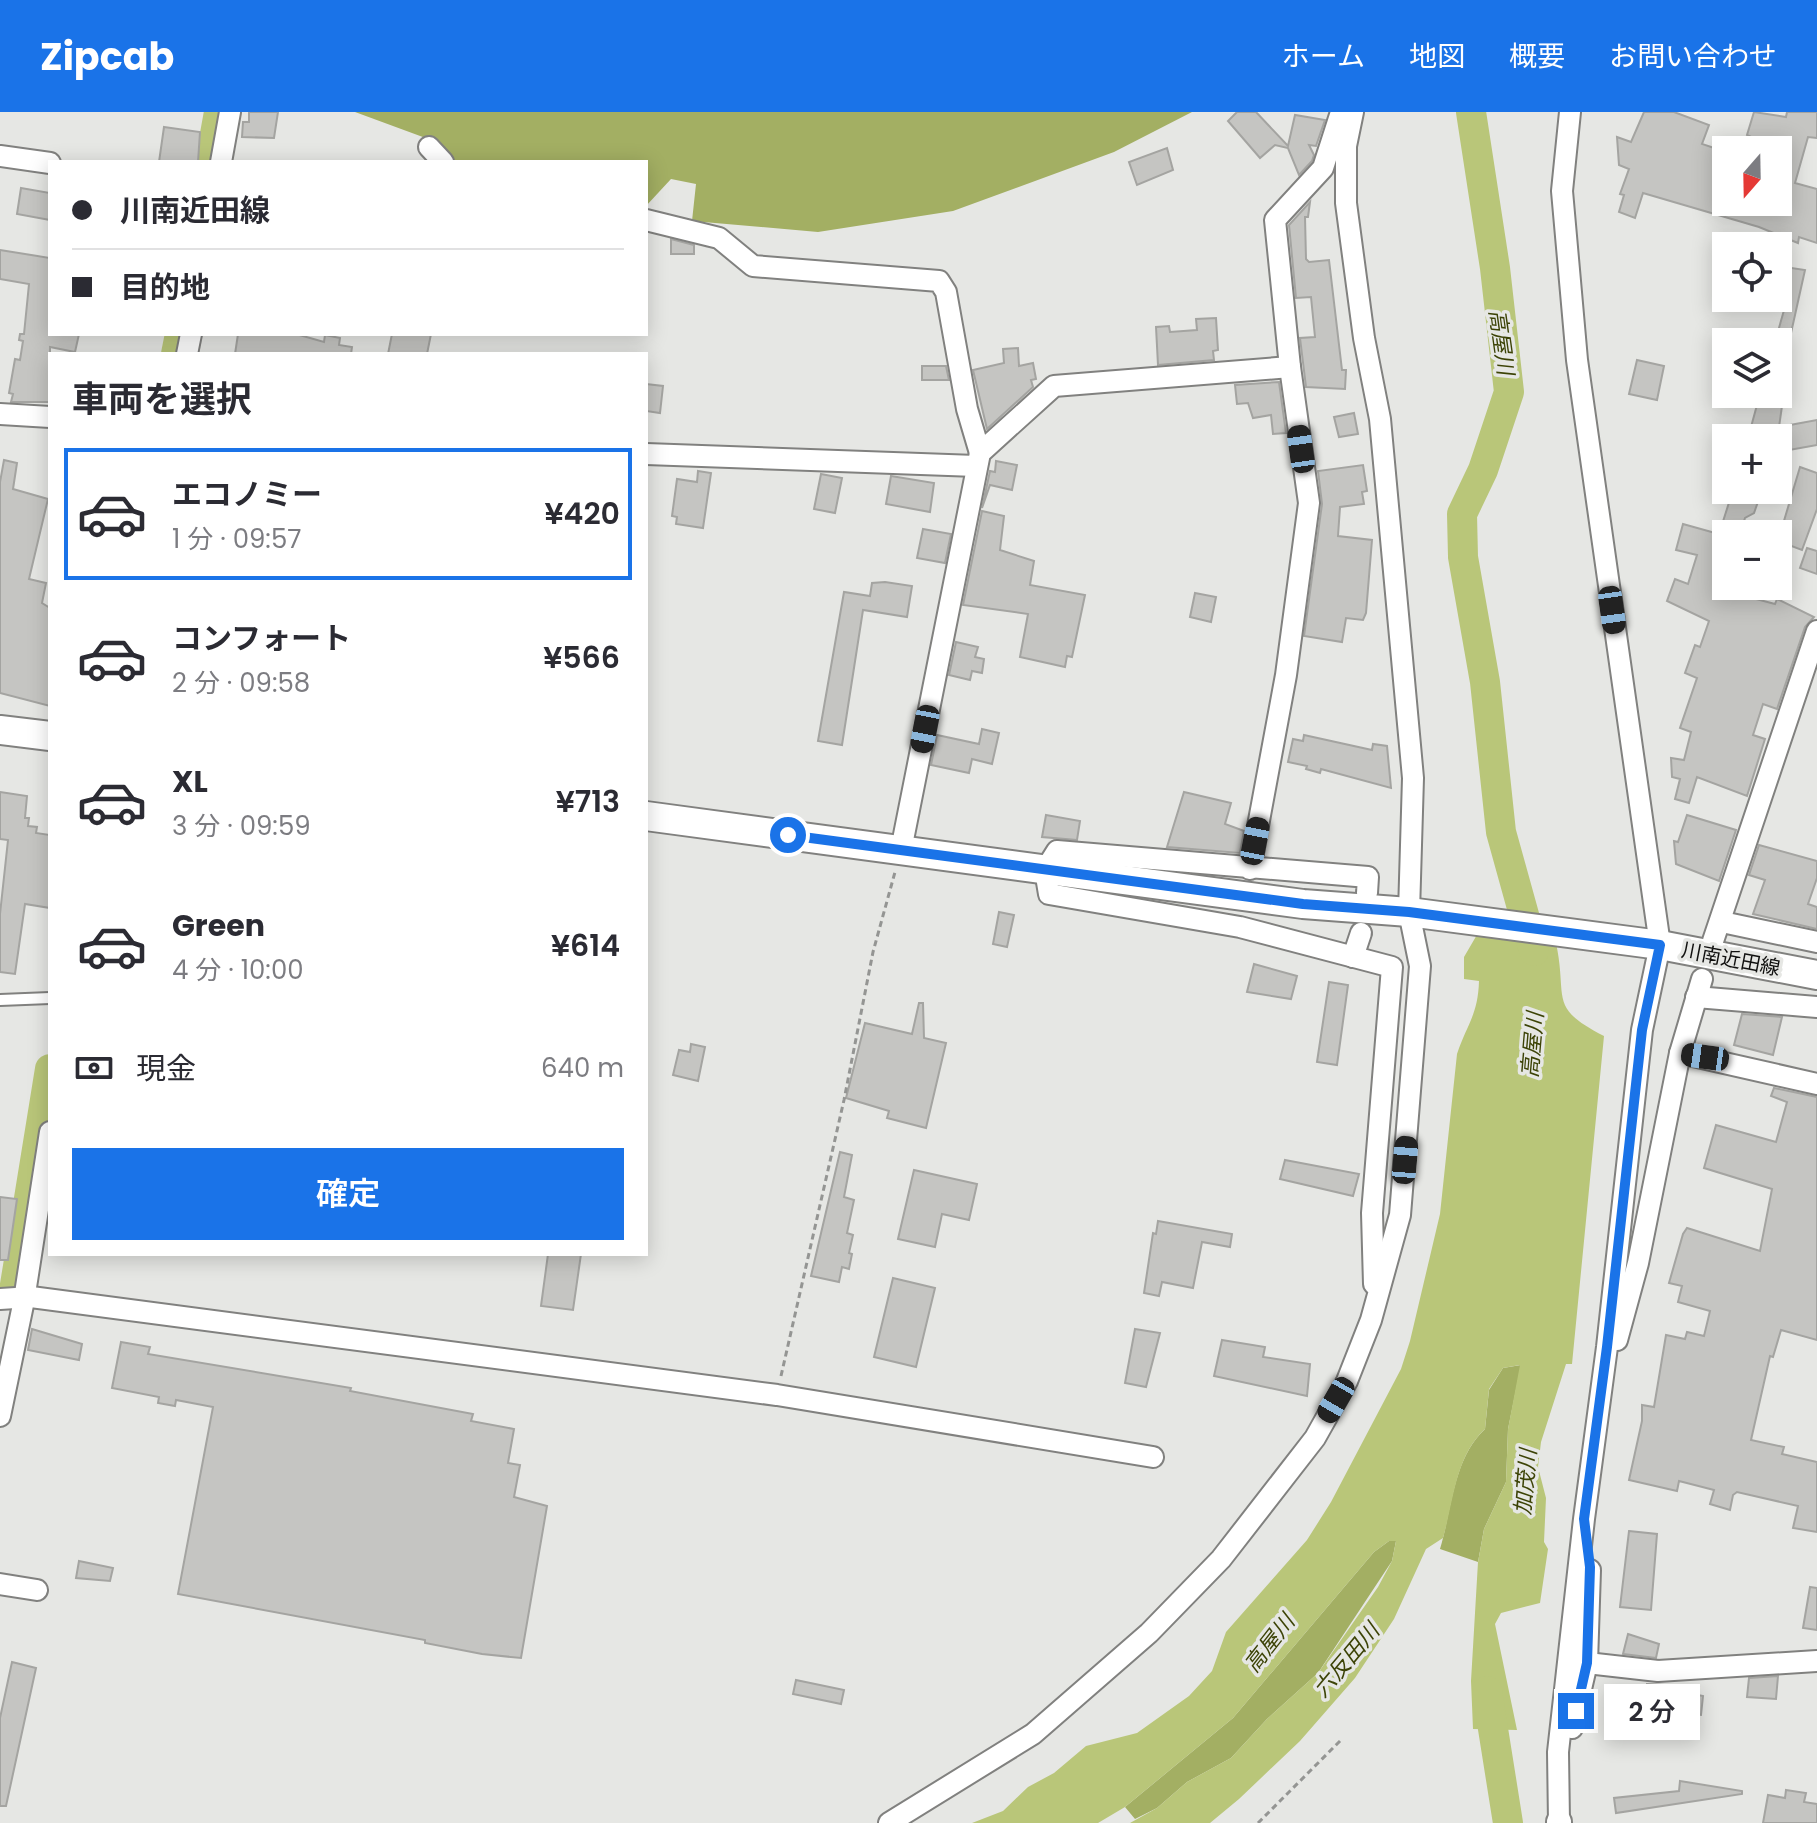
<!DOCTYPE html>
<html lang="ja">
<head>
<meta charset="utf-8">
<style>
  :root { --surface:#fff; --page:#f7f7f7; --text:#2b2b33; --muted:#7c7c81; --line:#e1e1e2; --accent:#1a73e8 }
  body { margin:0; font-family:Poppins,"Noto Sans JP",sans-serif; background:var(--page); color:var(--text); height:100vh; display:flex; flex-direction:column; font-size:30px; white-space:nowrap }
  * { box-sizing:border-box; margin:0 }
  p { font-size:26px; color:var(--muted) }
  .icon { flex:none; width:44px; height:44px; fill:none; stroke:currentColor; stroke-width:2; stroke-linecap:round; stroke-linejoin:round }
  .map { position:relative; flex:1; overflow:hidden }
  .details { position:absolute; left:48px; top:240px; width:600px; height:904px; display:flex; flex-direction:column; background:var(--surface); border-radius:0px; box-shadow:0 4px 20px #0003 }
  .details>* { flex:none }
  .hud { position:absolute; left:48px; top:48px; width:600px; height:176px; border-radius:0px; box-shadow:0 4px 20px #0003; display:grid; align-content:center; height:176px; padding:0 24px; background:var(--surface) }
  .needle { width:52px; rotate:200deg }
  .fabs { position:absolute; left:1712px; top:24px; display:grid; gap:16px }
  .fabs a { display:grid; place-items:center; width:80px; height:80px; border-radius:0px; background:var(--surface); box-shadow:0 4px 20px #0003; font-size:40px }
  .end { position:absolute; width:36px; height:36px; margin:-18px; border:10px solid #1a73e8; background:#fff; box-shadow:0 0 0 4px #fff }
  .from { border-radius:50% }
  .bubble { position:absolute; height:56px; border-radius:0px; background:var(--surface); box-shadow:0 4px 20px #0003; font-size:26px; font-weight:600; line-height:56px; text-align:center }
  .car { position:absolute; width:24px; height:48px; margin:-24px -12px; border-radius:10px; box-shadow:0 0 6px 2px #0007; background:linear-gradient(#222 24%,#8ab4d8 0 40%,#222 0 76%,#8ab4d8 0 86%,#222 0) }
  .hud b { display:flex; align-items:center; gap:28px; height:76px; font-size:30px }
  .hud b+b { border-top:2px solid var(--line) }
  .hud i { width:20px; height:20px; background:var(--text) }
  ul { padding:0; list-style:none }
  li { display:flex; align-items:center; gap:24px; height:132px; margin:0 16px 12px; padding:0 8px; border:4px solid transparent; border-radius:0px }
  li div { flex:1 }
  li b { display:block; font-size:30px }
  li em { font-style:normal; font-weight:600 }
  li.active { border-color:var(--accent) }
  li>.icon { width:72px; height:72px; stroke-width:1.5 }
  h2 { padding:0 24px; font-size:36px; line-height:96px }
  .pay { display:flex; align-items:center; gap:20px; height:88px; padding:0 24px; font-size:30px }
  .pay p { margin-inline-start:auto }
  .cta { display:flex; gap:16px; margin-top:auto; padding:16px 24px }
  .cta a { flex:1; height:92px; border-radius:0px; background:var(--accent); color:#fff; font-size:32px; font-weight:600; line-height:92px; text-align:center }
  header { display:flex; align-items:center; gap:48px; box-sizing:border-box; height:112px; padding:0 40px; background:var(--accent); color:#fff }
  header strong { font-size:38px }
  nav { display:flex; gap:44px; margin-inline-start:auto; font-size:28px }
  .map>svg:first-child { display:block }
  .forest { fill:#a3af63 }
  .water { fill:#b9c679 }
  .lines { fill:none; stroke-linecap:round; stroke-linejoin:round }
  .river { stroke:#b9c679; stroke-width:30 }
  .building { fill:#c5c5c2; stroke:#a4a4a1; stroke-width:2 }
  .service-casing { stroke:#81817f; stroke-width:14 }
  .minor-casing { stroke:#81817f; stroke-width:24 }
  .tertiary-casing { stroke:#81817f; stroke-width:28 }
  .secondary-casing { stroke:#81817f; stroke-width:32 }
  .path { stroke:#949593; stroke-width:3; stroke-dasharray:6 4; stroke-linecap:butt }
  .service { stroke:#fff; stroke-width:10 }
  .minor { stroke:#fff; stroke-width:20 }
  .tertiary { stroke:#fff; stroke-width:24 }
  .secondary { stroke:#fff; stroke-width:28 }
  .route { stroke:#1a73e8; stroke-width:10 }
  .labels { text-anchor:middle; stroke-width:7; stroke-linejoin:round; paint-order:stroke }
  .street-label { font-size:20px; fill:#10100f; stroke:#e6e7e4 }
  .water-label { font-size:22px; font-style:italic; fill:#3c4306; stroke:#e6e7e4 }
</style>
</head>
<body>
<header>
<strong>Zipcab</strong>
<nav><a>ホーム</a><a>地図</a><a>概要</a><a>お問い合わせ</a></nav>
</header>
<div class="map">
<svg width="1817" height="1711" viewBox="0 0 1817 1711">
  <rect width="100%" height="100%" fill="#e6e7e4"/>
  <g class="forest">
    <polygon points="355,0 1192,0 1114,40 953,99 818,120 692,109 696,72 671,67 646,94 646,50 452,50 431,28"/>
    <path d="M1521,1253L1508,1317L1506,1370L1484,1417L1478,1450L1440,1437C1452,1397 1453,1347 1485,1317L1489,1278L1503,1256Z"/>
    <polygon points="1389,1429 1396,1429 1392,1449 1318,1561 1267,1607 1231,1646 1187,1670 1157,1696 1135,1707 1125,1695 1233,1606 1374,1440"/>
  </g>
  <path class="water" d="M1478,821L1556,831C1568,887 1547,895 1604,924L1572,1252H1566L1541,1330L1538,1355L1546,1386L1544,1430L1548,1437L1540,1491L1501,1501L1495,1512L1517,1618L1473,1617L1471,1569L1478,1450L1484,1417L1506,1370L1508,1317L1520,1253L1503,1256L1489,1277L1485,1317C1455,1345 1454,1388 1443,1426L1426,1437L1394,1507L1355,1566L1300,1629L1239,1687L1210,1711H1130L1157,1696L1187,1670L1231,1646L1267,1607L1318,1561L1378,1475L1392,1449L1396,1429H1389L1374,1440L1233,1606L1125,1695L1098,1711H972L1003,1699L1028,1675L1054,1661L1086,1634L1137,1621L1189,1584L1212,1559L1226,1520L1307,1428L1331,1390L1401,1257L1410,1229L1440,1102L1457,942C1467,912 1478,903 1479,869L1464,867V845Z"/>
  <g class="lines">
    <g class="river">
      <polyline points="1471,0 1495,156 1509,280 1483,358 1462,402 1463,445 1485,570 1501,720 1534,839"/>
      <polyline points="210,50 219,0"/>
      <polyline points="176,242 180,222"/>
      <polyline points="14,1179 50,957"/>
      <polyline points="1487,1579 1508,1711"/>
    </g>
  </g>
  <g class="building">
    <polygon points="249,0 278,0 274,26 242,25 243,10 249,10"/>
    <polygon points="1237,0 1256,0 1288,34 1295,3 1325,8 1316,34 1309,33 1314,43 1312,49 1299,63 1288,36 1275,33 1260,46 1228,9"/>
    <polygon points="1644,0 1674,0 1709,13 1702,32 1726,40 1726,90 1778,90 1778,38 1747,23 1754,0 1786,5 1787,0 1817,0 1817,26 1808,25 1795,71 1817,77 1817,131 1799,125 1798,131 1759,115 1643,81 1635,106 1619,100 1624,83 1620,82 1629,57 1619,53 1617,25 1631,30"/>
    <polygon points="164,15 200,20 198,50 159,50"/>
    <polygon points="1167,36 1173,58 1137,73 1129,50"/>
    <polygon points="21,76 50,81 50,108 17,102"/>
    <polygon points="1310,90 1308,105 1305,105 1306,147 1309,150 1329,148 1342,258 1346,258 1345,277 1306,275 1300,226 1315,225 1311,185 1296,186 1289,113"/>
    <polygon points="671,127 694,133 694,142 671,142"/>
    <polygon points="0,138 50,146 50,222 79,222 75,240 50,235 50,290 11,290 13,282 9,281 15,247 20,248 23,229 19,228 20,222 24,222 29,172 0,167"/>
    <polygon points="1778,154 1805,158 1789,230 1775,230 1790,177 1778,175"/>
    <polygon points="1216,206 1218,238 1213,239 1214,248 1158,253 1156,215 1169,214 1170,220 1197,218 1196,207"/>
    <polygon points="238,222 296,222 324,230 325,223 340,226 339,233 352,235 351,242 235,242"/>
    <polygon points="392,222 431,222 427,242 388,242"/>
    <polygon points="1018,236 1019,254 1033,251 1036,267 1031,268 1033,275 987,317 973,258 1004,251 1003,237"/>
    <polygon points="1637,248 1664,254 1657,288 1629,282"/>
    <polygon points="922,254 946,254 949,268 922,268"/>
    <polygon points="1279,270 1286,321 1273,322 1271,303 1253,306 1248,291 1237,292 1235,273"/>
    <polygon points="646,272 663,274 660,301 646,299"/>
    <polygon points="1760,282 1783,287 1779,315 1817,308 1817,333 1778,340 1778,321 1777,326 1748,326"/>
    <polygon points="1354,301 1358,322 1339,325 1334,305"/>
    <polygon points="4,348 17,351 13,377 48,387 29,467 46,471 42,491 50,496 50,594 0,581 0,370"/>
    <polygon points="996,349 1017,353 1012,378 990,373 982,396 990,359 995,360"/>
    <polygon points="1363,353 1367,379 1362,380 1364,392 1340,395 1338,424 1372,428 1366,501 1363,508 1346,506 1342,530 1304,524 1322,392 1318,359"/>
    <polygon points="1800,355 1817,361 1817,397 1802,438 1778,429"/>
    <polygon points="698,359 711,361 703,416 676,412 677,405 672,404 677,367 697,370"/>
    <polygon points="821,362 842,366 835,401 814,397"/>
    <polygon points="891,364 934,371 930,400 886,392"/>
    <polygon points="1733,378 1756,378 1755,382 1760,384 1754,401 1745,406 1740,422 1719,422"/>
    <polygon points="982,399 1004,404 1000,438 1034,449 1030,473 1085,483 1072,545 1067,544 1065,555 1020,545 1028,502 963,493"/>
    <polygon points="1683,412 1726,424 1726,479 1775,492 1777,487 1814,505 1805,515 1777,597 1763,592 1753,623 1765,627 1747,684 1697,665 1689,691 1675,687 1680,667 1672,665 1671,646 1684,648 1691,620 1680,616 1697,566 1685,561 1695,533 1700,535 1709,509 1667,489 1675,467 1688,472 1697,443 1676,438"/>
    <polygon points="923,417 951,422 945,451 917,446"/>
    <polygon points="1807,436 1817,439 1817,462 1800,456"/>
    <polygon points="885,470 912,474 907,505 863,498 842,633 818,629 844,480 870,484 872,471"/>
    <polygon points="1195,481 1216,485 1211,510 1190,505"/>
    <polygon points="956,530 978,535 975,545 984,547 982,561 972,559 970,568 949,563"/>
    <polygon points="982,617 999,621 992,652 972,647 969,661 931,653 937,623 979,632"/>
    <polygon points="1304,623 1372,638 1373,632 1387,634 1391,676 1321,657 1320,661 1306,657 1307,654 1288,650 1293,627 1303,629"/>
    <polygon points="0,680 27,684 25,706 29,706 28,714 37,715 36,721 50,723 50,796 25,792 15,862 0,860 0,802 8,728 0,727"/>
    <polygon points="1184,680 1231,691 1225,712 1244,719 1240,741 1167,735"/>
    <polygon points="1046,703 1080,709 1077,728 1042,725"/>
    <polygon points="1687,703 1736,718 1719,769 1676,752 1674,729 1678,730"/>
    <polygon points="1759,733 1817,749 1817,766 1808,792 1817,795 1817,817 1753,802 1765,768 1749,763"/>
    <polygon points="999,800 1014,803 1007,835 993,832"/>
    <polygon points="1254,852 1297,864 1291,887 1247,880"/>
    <polygon points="1329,870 1348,873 1337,953 1317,950"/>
    <polygon points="919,891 923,891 924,926 946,931 926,1016 887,1006 889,999 846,986 865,911 912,922"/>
    <polygon points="1742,902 1782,905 1773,943 1734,933"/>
    <polygon points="691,932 705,935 698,969 673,963 679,938 690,940"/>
    <polygon points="1774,976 1817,985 1817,1228 1781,1218 1773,1245 1770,1244 1751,1328 1784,1335 1782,1342 1817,1350 1817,1420 1793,1416 1798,1394 1737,1380 1733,1383 1730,1398 1710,1392 1714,1378 1679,1369 1677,1379 1629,1368 1642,1309 1642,1293 1654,1295 1666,1223 1685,1227 1687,1220 1704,1224 1710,1199 1678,1190 1682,1174 1669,1171 1683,1122 1687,1116 1760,1139 1772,1077 1704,1056 1716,1013 1776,1030 1787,990 1771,984"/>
    <polygon points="840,1040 852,1043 844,1085 854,1088 847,1121 853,1123 849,1141 852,1142 849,1157 842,1155 839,1170 811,1164"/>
    <polygon points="1285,1048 1359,1062 1353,1084 1280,1067"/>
    <polygon points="914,1058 977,1072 969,1108 942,1102 935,1135 898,1127"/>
    <polygon points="0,1085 17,1087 8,1148 0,1148"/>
    <polygon points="1158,1109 1232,1122 1230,1135 1202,1130 1193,1176 1162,1170 1159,1184 1144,1181 1153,1121 1156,1122"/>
    <polygon points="548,1142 581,1142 573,1198 541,1194"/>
    <polygon points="893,1166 935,1176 916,1255 874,1245"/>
    <polygon points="32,1217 82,1232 79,1248 28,1238"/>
    <polygon points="1135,1217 1160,1221 1146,1275 1125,1271"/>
    <polygon points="1222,1228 1265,1235 1263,1245 1310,1252 1307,1284 1214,1264"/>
    <polygon points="121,1230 150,1235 148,1242 351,1276 350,1279 473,1302 471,1309 514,1317 508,1351 520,1353 514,1385 547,1394 521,1546 482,1542 425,1531 425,1528 178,1482 213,1295 176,1288 175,1294 158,1291 159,1285 112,1276"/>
    <polygon points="1629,1419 1657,1422 1651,1498 1620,1495"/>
    <polygon points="79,1449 113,1456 110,1469 76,1466"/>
    <polygon points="1810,1475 1817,1476 1817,1518 1803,1516"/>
    <polygon points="1628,1522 1659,1532 1656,1546 1623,1542"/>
    <polygon points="12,1550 36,1556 6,1694 0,1694 0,1606"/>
    <polygon points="1778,1564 1776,1587 1747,1585 1749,1566"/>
    <polygon points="796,1568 844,1578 841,1592 793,1582"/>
    <polygon points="1647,1572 1699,1575 1698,1583 1703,1584 1701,1603 1644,1597"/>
    <polygon points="1619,1600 1632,1601 1631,1617 1617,1615"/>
    <polygon points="1680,1669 1742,1679 1742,1682 1616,1701 1614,1686 1679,1679"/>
    <polygon points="1786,1678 1806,1681 1804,1690 1817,1692 1817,1711 1763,1711 1768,1683 1785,1686"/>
  </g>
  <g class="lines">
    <defs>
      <polyline id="service" points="0,888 50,886"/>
      <g id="minor">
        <polyline points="429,35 443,50"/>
        <polyline points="0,44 50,51"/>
        <polyline points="221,50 230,0"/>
        <polyline points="646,108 719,126 753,154 939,169 946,180 967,297 980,341"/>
        <polyline points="187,242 191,222"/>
        <polyline points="0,302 50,305"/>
        <polyline points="646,342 976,354"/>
        <polyline points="901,738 980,341 1054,274 1290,255"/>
        <polyline points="1250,757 1286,563 1309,391 1290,255 1275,108 1323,56 1341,0"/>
        <polyline points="1367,781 1368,765 1057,739 1045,758 1049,782 1240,815 1392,855 1372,1101 1374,1172"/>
        <polyline points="1722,810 1817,830"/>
        <polyline points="1713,829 1817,519"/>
        <polyline points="1353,845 1361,821"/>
        <polyline points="1696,885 1817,895"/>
        <polyline points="1680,941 1817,972"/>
        <polyline points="0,1187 31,1185 777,1283 1153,1345"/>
        <polyline points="1617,1228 1638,1151 1680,941 1702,867"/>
        <polyline points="0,1304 24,1188 50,1020"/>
        <polyline points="0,1472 37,1478"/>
        <polyline points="1587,1551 1658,1559 1817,1549"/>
        <polyline points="1572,1616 1587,1551 1590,1458"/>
        <polyline points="1559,1710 1558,1640 1584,1407 1607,1235 1642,918 1660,833 1577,248 1562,79 1570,0"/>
        <polyline points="889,1711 1033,1622 1149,1521 1221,1447 1315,1326 1347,1269 1371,1208 1400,1103 1420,854 1409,800 1413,666 1380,307 1364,226 1346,91 1346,34 1353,0"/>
      </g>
      <polyline id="tertiary" points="1559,1710 1559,1711"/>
      <g id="secondary">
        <polyline points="0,618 50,624"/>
        <polyline points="646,704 1303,792 1409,800 1660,833 1817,863"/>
      </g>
    </defs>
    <use href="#service" class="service-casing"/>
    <use href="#minor" class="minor-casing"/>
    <use href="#tertiary" class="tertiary-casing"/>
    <use href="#secondary" class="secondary-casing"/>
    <g class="path">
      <polyline points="781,1264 844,988 873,840 895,760"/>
      <polyline points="1258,1711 1342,1627"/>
    </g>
    <use href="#service" class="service"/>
    <use href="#minor" class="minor"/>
    <use href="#tertiary" class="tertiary"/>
    <use href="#secondary" class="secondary"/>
  </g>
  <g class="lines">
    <polyline class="route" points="788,723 1303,792 1409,800 1660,833 1642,918 1607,1235 1584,1407 1590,1455 1587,1551 1576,1599"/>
  </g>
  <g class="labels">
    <g class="street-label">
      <text transform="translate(1731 847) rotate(11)" y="7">川南近田線</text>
    </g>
    <g class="water-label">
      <text transform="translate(1502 230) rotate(82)" y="8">高屋川</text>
      <text transform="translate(1532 933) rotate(-85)" y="8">高屋川</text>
      <text transform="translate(1525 1370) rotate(-85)" y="8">加茂川</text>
      <text transform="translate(1269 1531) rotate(-52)" y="8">高屋川</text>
      <text transform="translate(1346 1548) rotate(-50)" y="8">六反田川</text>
    </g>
  </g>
</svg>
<div class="fabs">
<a><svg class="needle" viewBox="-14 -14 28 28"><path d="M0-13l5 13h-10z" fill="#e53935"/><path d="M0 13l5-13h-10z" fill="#7c7c81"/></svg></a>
<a><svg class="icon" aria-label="locate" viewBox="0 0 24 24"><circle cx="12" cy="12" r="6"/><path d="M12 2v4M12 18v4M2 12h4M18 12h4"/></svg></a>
<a><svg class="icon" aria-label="layers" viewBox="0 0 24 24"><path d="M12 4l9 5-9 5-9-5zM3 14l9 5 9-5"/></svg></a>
<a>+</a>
<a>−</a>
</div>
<i class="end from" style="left:788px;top:723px"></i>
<i class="end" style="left:1576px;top:1599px"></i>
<div class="bubble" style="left:1604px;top:1572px;width:96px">2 分</div>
<i class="car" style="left:1301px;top:337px;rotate:352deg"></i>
<i class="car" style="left:1612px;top:498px;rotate:172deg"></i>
<i class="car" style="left:925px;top:617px;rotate:191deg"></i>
<i class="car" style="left:1255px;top:729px;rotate:11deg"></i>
<i class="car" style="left:1705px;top:945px;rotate:278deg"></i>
<i class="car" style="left:1405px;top:1048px;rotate:5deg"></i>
<i class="car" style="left:1336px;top:1288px;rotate:210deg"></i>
<div class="hud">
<b><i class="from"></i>川南近田線</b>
<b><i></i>目的地</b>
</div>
<section class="details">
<h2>車両を選択</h2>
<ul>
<li class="active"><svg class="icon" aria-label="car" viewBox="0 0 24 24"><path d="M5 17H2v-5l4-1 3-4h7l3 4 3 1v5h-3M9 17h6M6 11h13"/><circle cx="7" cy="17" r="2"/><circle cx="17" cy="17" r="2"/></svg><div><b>エコノミー</b><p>1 分 · 09:57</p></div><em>¥420</em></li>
<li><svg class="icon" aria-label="car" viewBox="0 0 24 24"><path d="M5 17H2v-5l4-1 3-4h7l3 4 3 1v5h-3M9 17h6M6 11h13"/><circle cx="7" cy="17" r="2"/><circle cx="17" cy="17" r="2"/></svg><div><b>コンフォート</b><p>2 分 · 09:58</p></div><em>¥566</em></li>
<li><svg class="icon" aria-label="car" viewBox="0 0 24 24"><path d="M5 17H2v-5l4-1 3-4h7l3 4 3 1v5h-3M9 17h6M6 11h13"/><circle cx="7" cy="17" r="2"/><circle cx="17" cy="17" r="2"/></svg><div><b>XL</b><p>3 分 · 09:59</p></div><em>¥713</em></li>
<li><svg class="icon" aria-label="car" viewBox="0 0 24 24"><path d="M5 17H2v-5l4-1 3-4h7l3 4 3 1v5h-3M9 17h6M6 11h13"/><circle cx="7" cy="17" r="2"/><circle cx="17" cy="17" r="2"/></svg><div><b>Green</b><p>4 分 · 10:00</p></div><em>¥614</em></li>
</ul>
<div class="pay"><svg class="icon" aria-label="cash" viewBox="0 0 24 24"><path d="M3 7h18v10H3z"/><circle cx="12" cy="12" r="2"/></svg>現金<p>640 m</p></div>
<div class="cta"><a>確定</a></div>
</section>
</div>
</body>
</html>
